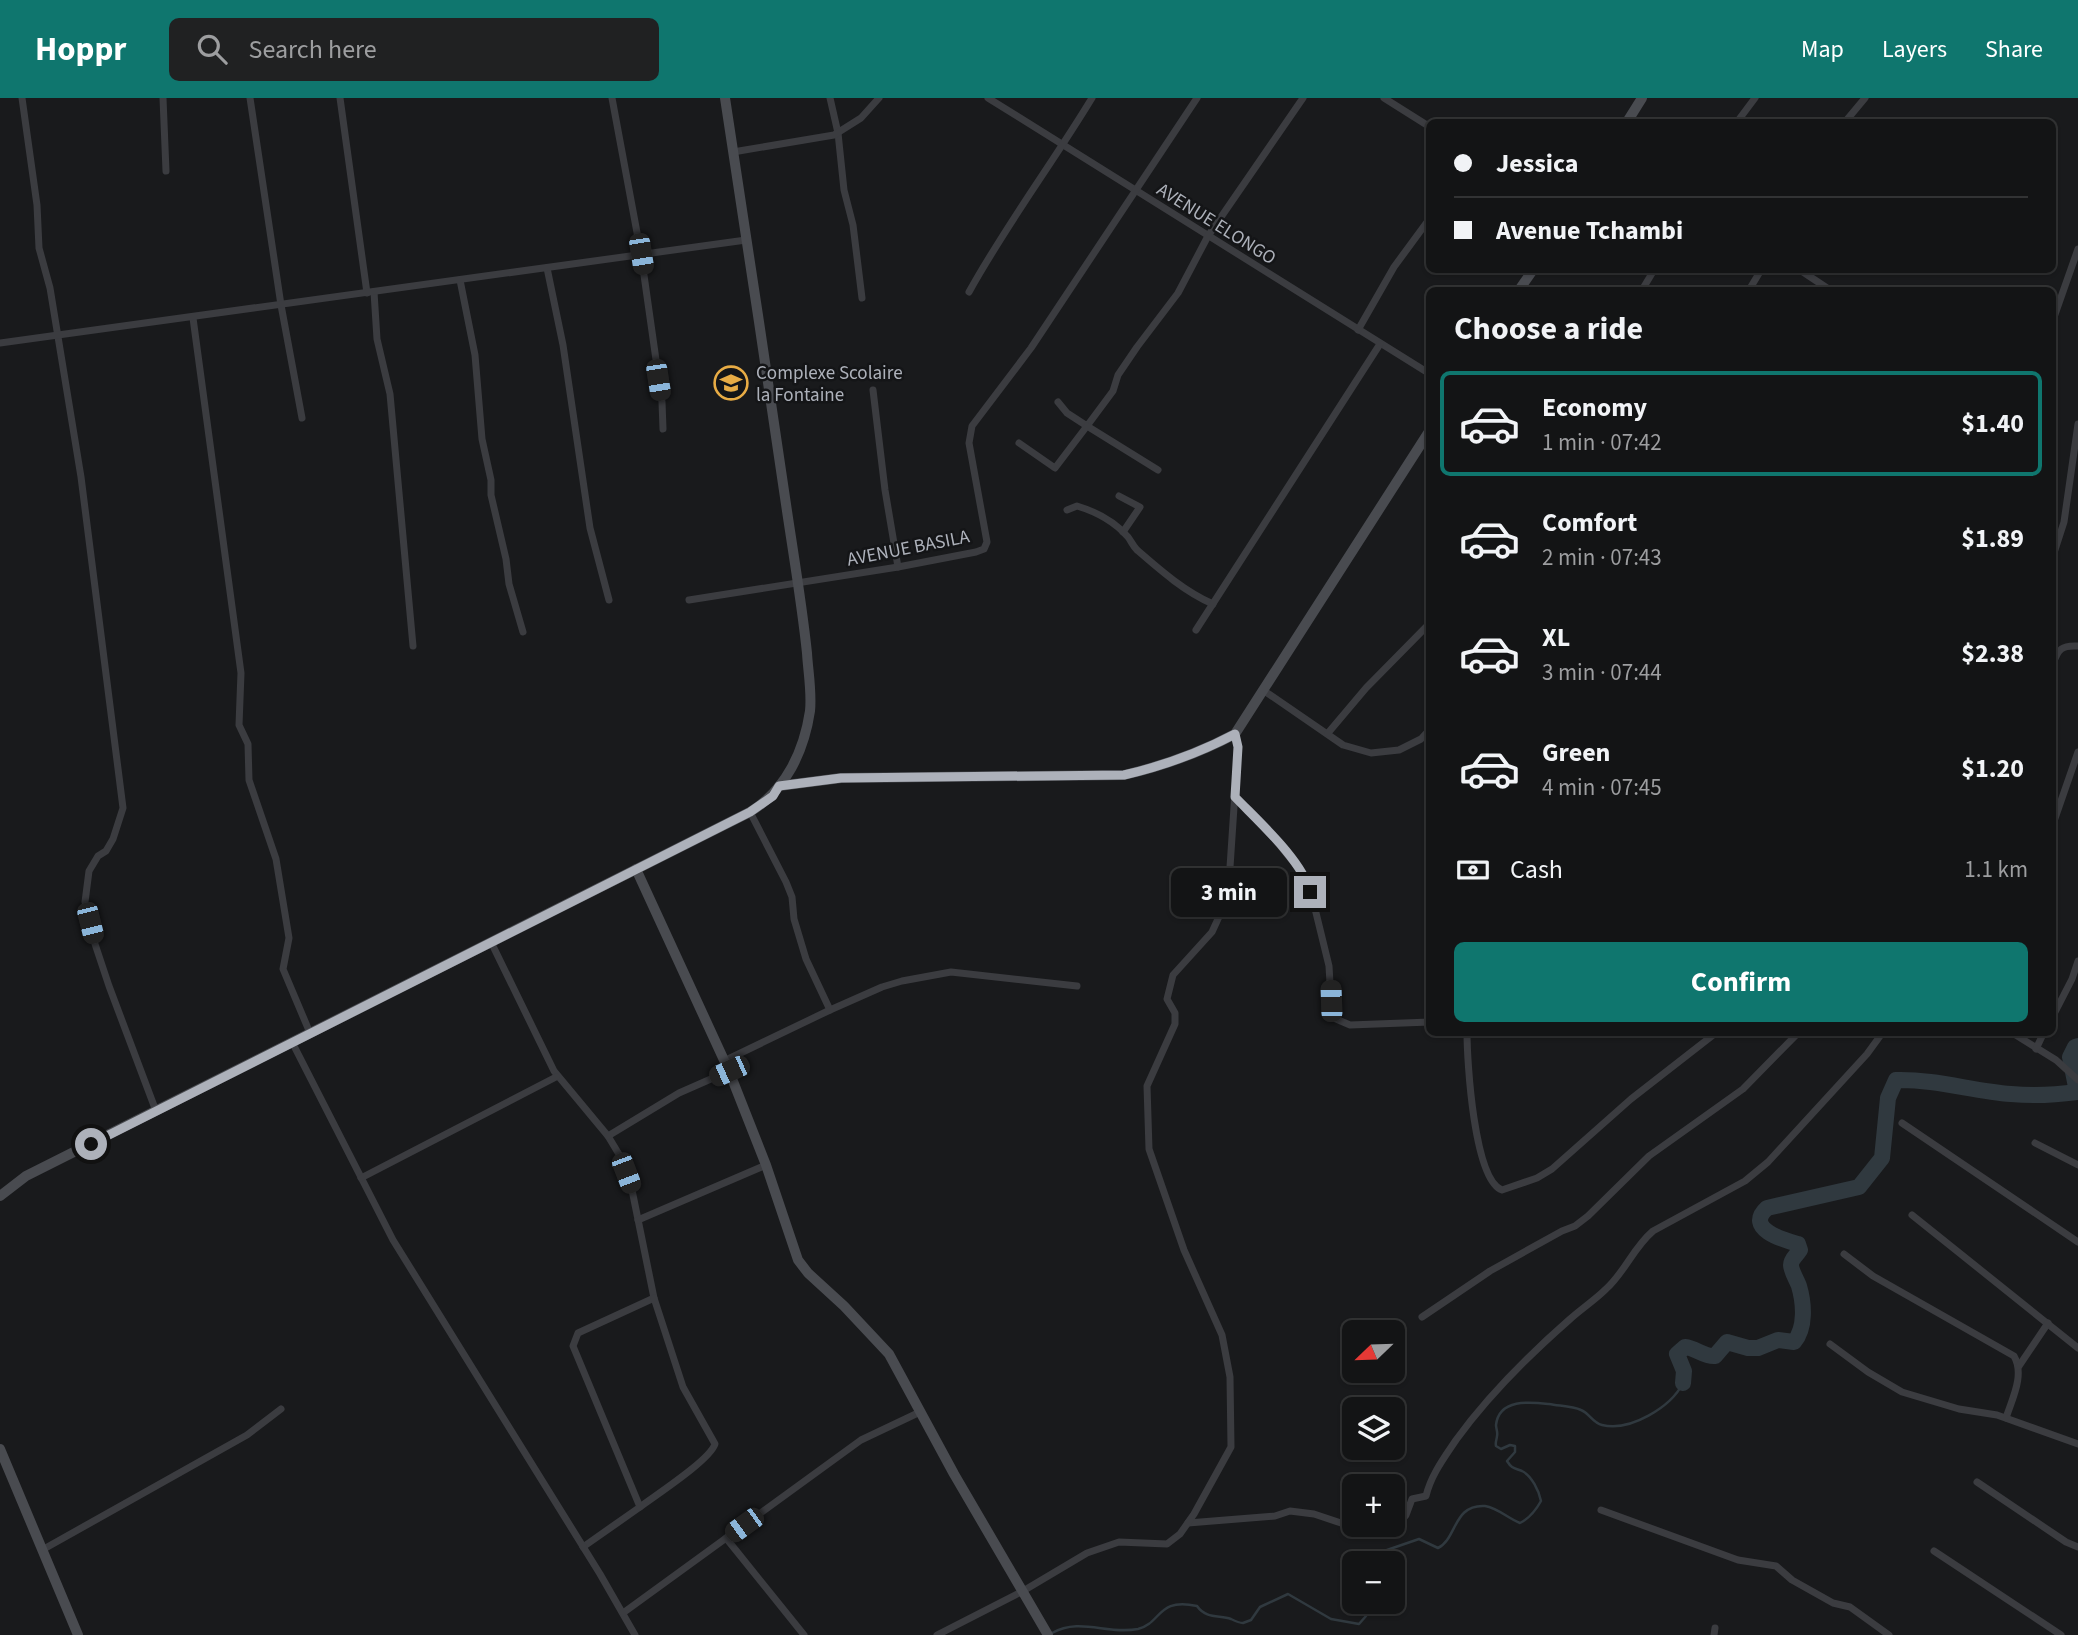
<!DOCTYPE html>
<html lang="en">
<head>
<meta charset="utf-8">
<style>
  :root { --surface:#131415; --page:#202122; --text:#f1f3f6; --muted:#9d9ea0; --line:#323334; --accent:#0f766e }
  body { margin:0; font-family:"Source Sans 3",sans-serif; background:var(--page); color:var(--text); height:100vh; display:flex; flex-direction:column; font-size:26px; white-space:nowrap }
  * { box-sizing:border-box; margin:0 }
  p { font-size:23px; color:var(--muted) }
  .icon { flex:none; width:38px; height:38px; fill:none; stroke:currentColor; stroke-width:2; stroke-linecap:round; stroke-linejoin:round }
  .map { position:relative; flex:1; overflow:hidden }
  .side { position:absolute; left:1426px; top:189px; width:630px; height:749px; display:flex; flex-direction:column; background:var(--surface); border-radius:10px; box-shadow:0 2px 5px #0004,0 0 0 2px var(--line) }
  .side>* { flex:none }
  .banner { position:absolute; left:1426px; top:21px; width:630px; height:154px; border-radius:10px; box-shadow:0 2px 5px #0004,0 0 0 2px var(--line); display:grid; align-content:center; height:154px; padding:0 28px; background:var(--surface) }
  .needle { width:46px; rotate:247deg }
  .tools { position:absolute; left:1342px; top:1222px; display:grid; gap:14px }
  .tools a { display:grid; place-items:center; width:63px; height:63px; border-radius:10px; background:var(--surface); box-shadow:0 2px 5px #0004,0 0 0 2px var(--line); font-size:35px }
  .end { position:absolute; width:32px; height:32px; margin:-16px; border:9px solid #adb1ba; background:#111; box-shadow:0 0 0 4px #111 }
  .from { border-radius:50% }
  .bubble { position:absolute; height:49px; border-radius:10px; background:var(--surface); box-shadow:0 2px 5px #0004,0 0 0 2px var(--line); font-size:23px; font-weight:700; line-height:49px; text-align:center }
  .car { position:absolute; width:21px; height:42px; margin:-21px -10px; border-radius:9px; box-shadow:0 0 5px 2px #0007; background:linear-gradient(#222 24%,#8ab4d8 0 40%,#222 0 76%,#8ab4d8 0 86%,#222 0) }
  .banner b { display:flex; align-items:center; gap:24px; height:66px; font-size:26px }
  .banner b+b { border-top:2px solid var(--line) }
  .banner i { width:18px; height:18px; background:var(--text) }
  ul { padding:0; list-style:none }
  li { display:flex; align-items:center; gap:21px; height:105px; margin:0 14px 10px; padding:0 14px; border:4px solid transparent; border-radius:10px }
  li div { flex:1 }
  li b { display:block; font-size:26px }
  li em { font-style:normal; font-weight:700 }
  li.on { border-color:var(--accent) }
  li>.icon { width:63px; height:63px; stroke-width:1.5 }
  h2 { padding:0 28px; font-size:32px; line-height:84px }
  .pay { display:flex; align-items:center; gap:18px; height:77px; padding:0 28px; font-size:26px }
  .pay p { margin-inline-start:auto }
  .cta { display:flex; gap:14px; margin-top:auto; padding:14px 28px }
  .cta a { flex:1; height:80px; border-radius:10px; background:var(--accent); color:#fff; font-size:28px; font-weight:700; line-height:80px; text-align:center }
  header { display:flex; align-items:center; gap:42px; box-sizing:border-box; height:98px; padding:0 35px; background:var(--accent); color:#fff }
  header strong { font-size:33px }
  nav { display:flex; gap:38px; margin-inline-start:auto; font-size:24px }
  .search { width:490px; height:63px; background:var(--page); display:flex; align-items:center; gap:18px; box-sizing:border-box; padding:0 24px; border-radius:10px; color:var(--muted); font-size:26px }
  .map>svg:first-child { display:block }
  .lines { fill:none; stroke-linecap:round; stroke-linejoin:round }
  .stream { stroke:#30393f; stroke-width:2.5 }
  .river { stroke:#30393f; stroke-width:16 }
  .street { stroke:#3b3c40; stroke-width:7 }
  .secondary { stroke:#494b50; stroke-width:10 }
  .route { stroke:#adb1ba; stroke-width:9 }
  .labels { text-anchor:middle; stroke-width:5; stroke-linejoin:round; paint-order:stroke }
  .street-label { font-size:19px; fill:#adb1ba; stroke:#141517 }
  .poi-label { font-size:19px; fill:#adb1ba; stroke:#141517; text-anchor:start }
</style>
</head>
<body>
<header>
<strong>Hoppr</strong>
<div class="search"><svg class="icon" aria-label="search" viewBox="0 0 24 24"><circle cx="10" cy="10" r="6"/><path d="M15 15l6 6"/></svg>Search here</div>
<nav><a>Map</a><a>Layers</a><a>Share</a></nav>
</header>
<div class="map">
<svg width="2078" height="1537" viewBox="0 0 2078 1537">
  <rect width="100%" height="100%" fill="#191a1c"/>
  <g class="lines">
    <g class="stream">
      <path d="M1383,1465L1387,1452L1419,1441L1438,1450C1457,1441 1453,1406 1485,1408C1498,1410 1509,1421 1520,1425C1530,1420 1536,1412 1541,1403C1539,1393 1532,1378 1522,1373C1514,1370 1512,1371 1507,1363L1515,1354V1348L1510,1347L1501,1351L1496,1348C1495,1344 1497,1341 1497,1338C1498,1334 1496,1331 1496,1327C1499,1300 1531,1304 1549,1306C1559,1308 1572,1308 1581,1312C1589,1315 1593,1325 1602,1327C1630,1334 1671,1309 1683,1285"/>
      <path d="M1052,1535C1080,1519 1107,1537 1138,1531C1162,1525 1157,1499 1197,1508C1206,1521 1219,1517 1231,1521C1235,1523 1239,1525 1243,1525L1251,1522L1260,1509L1288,1496L1331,1521L1359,1526L1366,1518L1364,1507L1367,1503"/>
    </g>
    <path class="river" d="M1683,1285L1684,1273L1677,1256L1685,1249C1696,1250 1704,1259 1715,1258L1727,1244L1748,1250H1758L1778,1242L1794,1244C1806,1230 1804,1205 1799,1188C1797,1182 1791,1173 1791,1167C1791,1161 1797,1157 1800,1152L1798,1146C1784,1142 1744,1131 1767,1110L1859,1089L1882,1060L1888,1000L1896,982C1936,981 1972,993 2011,996C2033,998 2055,997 2077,994L2070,959L2075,949L2078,948"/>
    <g class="street">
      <polyline points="22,0 37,107 39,150 50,190 81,379 123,710 113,741 106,753 98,758 89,773 85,804 95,846 109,888 156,1013"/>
      <polyline points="163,0 166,73"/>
      <polyline points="250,0 281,207 302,320"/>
      <polyline points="340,0 367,195"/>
      <polyline points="612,0 641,156 662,304 663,331"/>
      <polyline points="830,0 838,35 844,92 853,127 862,200"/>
      <polyline points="988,0 1430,276"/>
      <polyline points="1384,0 1430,29"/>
      <polyline points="1737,24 1755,0"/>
      <polyline points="1845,24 1865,0"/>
      <polyline points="733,54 834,37 861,20 879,0"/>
      <polyline points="547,170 563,247 590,430 609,502"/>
      <polyline points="1800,172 1830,192"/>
      <polyline points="460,182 475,257 482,341 491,382 491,397 506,461 509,486 523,534"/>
      <polyline points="1642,192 1654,172"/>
      <polyline points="1749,192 1761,172"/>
      <polyline points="374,194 377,241 390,296 413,548"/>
      <path d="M969,194C1006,127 1052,66 1092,0"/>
      <polyline points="193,220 241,575 239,627 248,646 249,682 276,761 289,840 283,871 310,935"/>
      <polyline points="2053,222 2078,151"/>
      <polyline points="1358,232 1394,169 1430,120"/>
      <polyline points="0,245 746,142"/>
      <polyline points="873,292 885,392 898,469"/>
      <polyline points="1058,304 1067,315 1087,328 1113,293 1118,277 1137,249 1178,195 1208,138 1303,0"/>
      <polyline points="1019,345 1055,370 1087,328 1158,372"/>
      <polyline points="1119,398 1140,409 1123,434"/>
      <path d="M1067,412L1077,408C1097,414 1114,423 1128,439C1131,443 1133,448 1137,452C1160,472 1185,494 1213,506"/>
      <polyline points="2053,458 2064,424 2078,326"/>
      <polyline points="689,502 898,469 976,454 984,451 987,444 969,345 972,328 1031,250 1197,0"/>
      <polyline points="1196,532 1380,246"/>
      <path d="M2053,566C2058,551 2062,547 2078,548"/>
      <polyline points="1263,592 1343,647 1371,655 1399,652 1421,641 1430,631"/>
      <polyline points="1328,635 1366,590 1430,525"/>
      <polyline points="1235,699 1273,739 1308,782 1329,868 1331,903 1336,921 1350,927 1430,924"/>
      <polyline points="750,714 786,784 792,799 794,821 806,861 830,912"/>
      <polyline points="2053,726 2078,654"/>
      <polyline points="491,844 554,973 608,1038 620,1058 632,1092 654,1200 578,1235 573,1248 640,1409 583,1449"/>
      <polyline points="2053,918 2072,881 2078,863"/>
      <path d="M1467,934C1467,963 1474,1082 1502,1092L1537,1080L1552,1071L1631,1001L1717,934"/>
      <polyline points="2011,934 2056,962 2078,982"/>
      <polyline points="292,944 393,1142 600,1476 635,1537"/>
      <polyline points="2036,951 2044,934"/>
      <polyline points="724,963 830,912 882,889 902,883 951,874 1077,888"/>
      <polyline points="1902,1025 2078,1144"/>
      <polyline points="608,1038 679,995 729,973"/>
      <polyline points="2035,1045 2078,1067"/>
      <polyline points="361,1080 556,979"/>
      <polyline points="1912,1117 2078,1250"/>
      <polyline points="638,1122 766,1067"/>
      <path d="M1844,1156L1873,1178L2014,1258C2025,1277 2012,1301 2006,1320"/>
      <polyline points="1422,1219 1490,1173 1562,1133 1575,1128 1588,1118 1649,1058 1743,991 1799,934"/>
      <polyline points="1830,1246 1868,1274 1902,1294 1959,1311 1997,1317 2078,1346"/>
      <polyline points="2019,1268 2048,1225"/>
      <polyline points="1977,1384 2066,1444 2078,1449"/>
      <path d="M640,1409C656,1397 710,1362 715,1346L683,1289L654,1200"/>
      <polyline points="1601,1412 1738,1462 1776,1468 1792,1482 1833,1505 1850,1509 1889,1537"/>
      <path d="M1188,1425L1275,1418L1290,1413L1314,1416L1344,1426L1398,1427L1406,1417L1412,1401L1426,1398C1431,1377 1444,1360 1456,1342C1488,1298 1528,1258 1569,1222C1581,1211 1595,1202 1606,1191C1625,1174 1633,1150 1653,1133L1745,1083L1768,1064L1867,956L1883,934"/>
      <polyline points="726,1440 804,1537"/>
      <polyline points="42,1452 247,1337 281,1311"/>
      <polyline points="1934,1453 2061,1537"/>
      <polyline points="623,1515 861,1342 920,1314"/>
      <polyline points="937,1537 1023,1493 1087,1455 1119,1444 1167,1446 1180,1436 1194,1416 1231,1349 1230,1279 1222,1237 1184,1152 1149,1051 1147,988 1175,926 1175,915 1167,901 1173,877 1212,834 1228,799 1238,649 1235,636"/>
      <polyline points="1714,1537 1715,1530"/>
    </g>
    <g class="secondary">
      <polyline points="1627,24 1642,0"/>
      <polyline points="1519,192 1533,172"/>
      <path d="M779,688L841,680L1124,677C1163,668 1199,655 1235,636L1430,332"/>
      <polyline points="636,771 729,973 766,1067 798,1162 808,1175 844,1208 889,1256 954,1376 1048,1537"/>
      <path d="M0,1098L26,1078L750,714C786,692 804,653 810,613C812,594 808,573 807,555C802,507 794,460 787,413C767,275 746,138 725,0"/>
      <polyline points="0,1351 78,1537"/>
    </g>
  </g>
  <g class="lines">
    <path class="route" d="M91,1046L750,714L773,698L779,688L841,680L1124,677C1163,668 1199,655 1235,636L1238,649L1235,699C1257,722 1303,763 1310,794"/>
  </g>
  <defs>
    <symbol id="school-ring" viewBox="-11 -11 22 22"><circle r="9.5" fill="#141517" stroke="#e8ac45" stroke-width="1.5"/><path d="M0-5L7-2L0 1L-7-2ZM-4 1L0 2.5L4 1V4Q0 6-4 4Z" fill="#e8ac45"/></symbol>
  </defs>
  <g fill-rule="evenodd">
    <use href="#school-ring" x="712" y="266" width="38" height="38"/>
  </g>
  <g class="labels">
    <g class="street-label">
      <text transform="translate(1217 125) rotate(32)" y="7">AVENUE ELONGO</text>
      <text transform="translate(908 449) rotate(-11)" y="7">AVENUE BASILA</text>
    </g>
    <g class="poi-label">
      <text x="756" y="281">Complexe Scolaire<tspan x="756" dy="22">la Fontaine</tspan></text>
    </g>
  </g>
</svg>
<div class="tools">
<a><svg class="needle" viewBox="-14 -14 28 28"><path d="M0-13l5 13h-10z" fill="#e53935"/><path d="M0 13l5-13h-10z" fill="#9d9ea0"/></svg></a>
<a><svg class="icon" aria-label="layers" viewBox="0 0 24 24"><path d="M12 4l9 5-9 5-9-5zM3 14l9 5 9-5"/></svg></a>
<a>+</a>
<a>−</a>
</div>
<i class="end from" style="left:91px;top:1046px"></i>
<i class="end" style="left:1310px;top:794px"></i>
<div class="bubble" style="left:1171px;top:770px;width:116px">3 min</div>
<i class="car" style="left:641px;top:156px;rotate:171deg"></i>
<i class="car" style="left:658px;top:282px;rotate:171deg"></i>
<i class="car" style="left:90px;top:825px;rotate:166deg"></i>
<i class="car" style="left:1331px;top:903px;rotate:358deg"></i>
<i class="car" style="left:729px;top:973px;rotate:246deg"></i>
<i class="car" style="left:626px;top:1075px;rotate:159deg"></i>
<i class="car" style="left:744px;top:1427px;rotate:234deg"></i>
<div class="banner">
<b><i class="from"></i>Jessica</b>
<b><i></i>Avenue Tchambi</b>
</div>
<section class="side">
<h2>Choose a ride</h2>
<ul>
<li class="on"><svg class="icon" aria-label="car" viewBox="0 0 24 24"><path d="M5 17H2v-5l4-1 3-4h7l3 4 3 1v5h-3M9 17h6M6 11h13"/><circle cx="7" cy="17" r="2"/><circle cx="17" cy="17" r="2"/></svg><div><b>Economy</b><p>1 min · 07:42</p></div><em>$1.40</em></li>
<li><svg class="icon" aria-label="car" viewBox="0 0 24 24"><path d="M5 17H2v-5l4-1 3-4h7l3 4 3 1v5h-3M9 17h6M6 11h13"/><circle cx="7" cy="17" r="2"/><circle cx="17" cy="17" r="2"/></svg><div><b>Comfort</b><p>2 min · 07:43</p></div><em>$1.89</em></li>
<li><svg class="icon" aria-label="car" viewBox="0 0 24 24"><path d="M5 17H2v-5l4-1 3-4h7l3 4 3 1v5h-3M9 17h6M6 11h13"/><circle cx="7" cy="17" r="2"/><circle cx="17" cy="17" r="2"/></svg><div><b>XL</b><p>3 min · 07:44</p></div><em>$2.38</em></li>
<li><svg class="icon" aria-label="car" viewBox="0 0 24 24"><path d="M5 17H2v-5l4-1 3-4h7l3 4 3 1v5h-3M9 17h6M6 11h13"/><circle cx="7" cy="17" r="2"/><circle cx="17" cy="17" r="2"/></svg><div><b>Green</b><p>4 min · 07:45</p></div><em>$1.20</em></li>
</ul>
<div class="pay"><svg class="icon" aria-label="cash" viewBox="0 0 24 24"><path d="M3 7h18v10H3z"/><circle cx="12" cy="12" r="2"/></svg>Cash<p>1.1 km</p></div>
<div class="cta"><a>Confirm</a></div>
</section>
</div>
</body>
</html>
